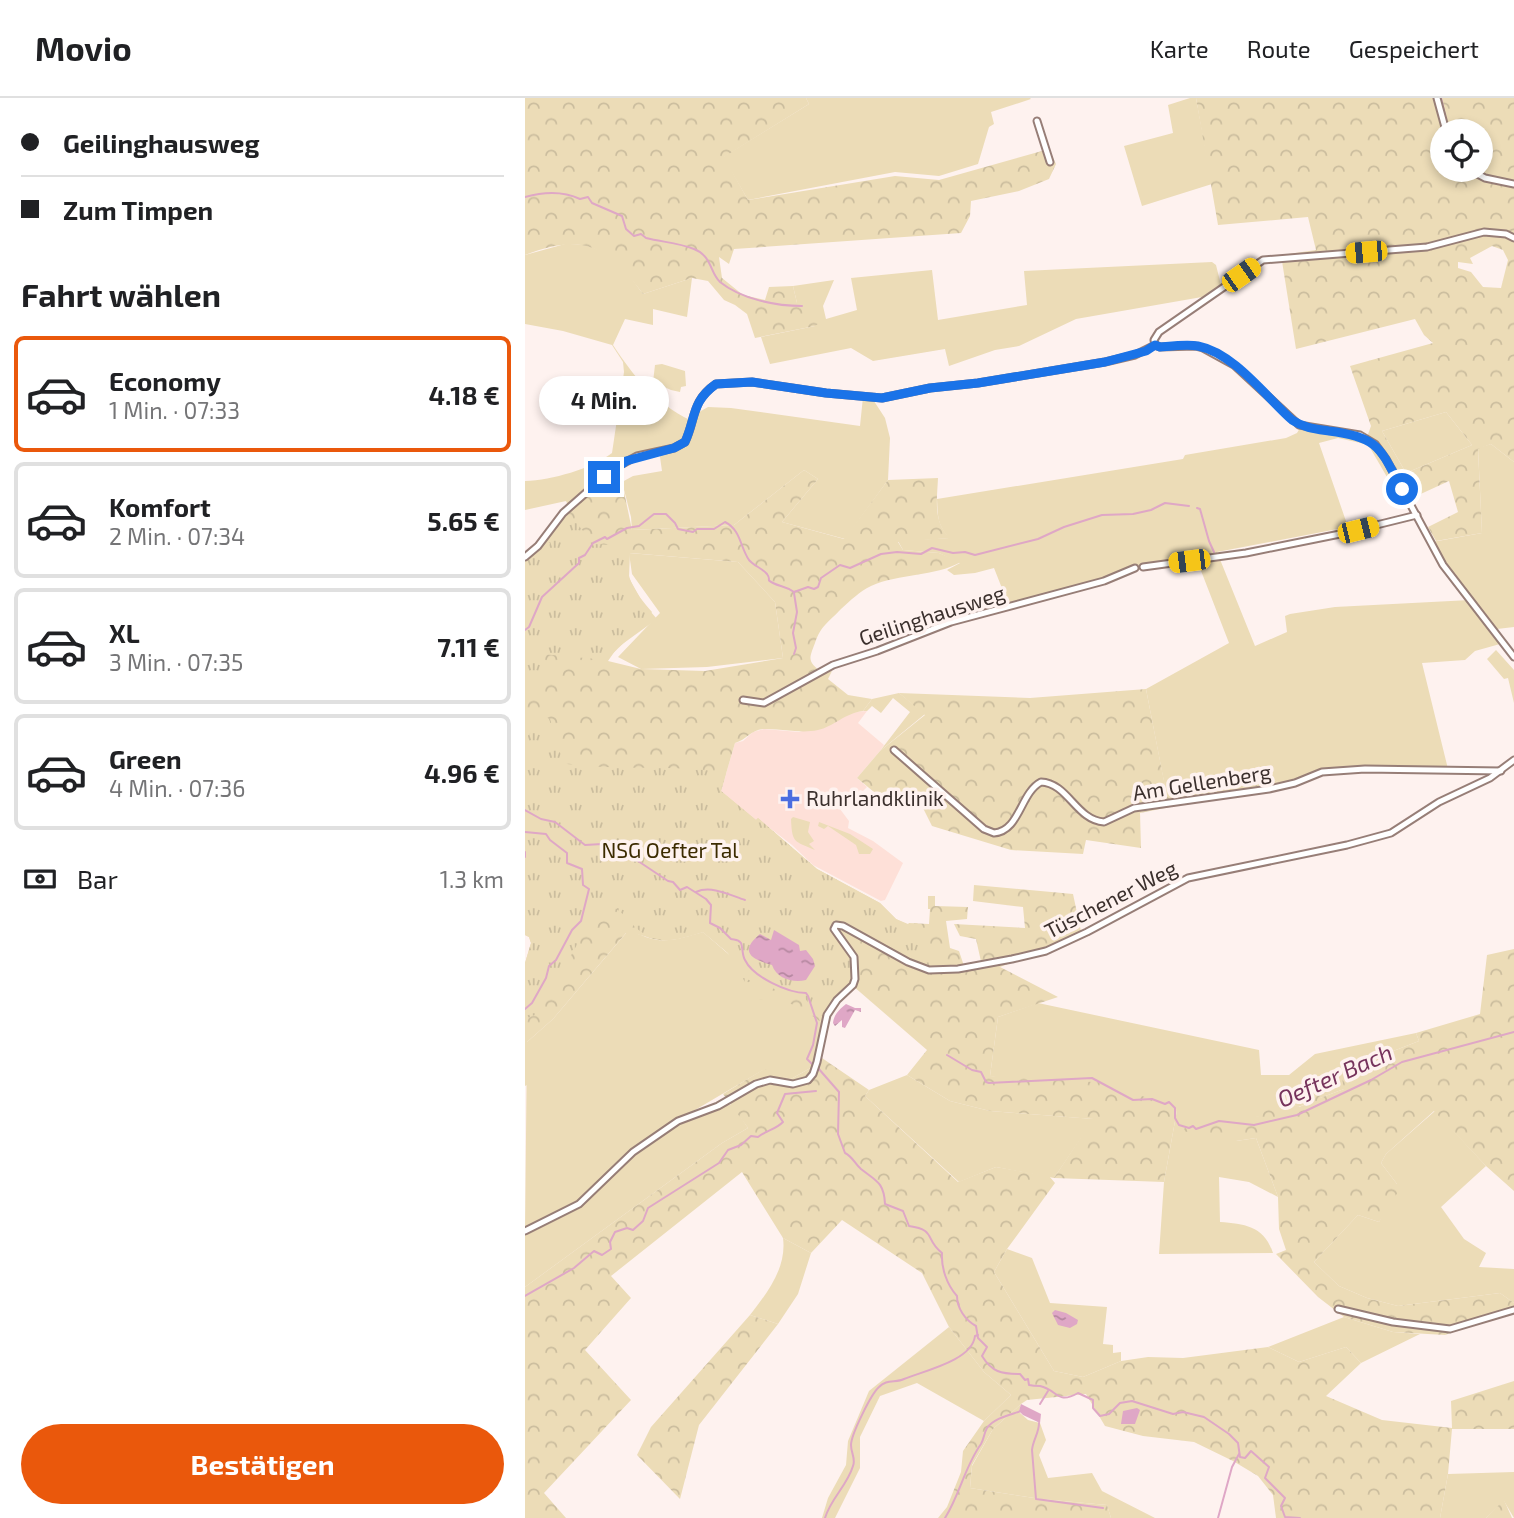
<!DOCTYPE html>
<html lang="de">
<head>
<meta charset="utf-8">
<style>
  :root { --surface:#fff; --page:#f2f2f2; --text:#202124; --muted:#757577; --line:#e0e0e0; --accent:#ea580c }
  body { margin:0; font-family:"Exo 2",sans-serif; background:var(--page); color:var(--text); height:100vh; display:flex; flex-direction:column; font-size:26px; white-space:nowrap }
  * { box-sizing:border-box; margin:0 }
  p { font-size:23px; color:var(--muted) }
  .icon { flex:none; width:38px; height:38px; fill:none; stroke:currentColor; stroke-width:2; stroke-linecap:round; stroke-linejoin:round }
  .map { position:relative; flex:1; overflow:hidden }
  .drawer { display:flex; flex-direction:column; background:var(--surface); width:525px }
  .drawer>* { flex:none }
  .banner { display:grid; align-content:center; height:154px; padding:0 21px; background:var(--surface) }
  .buttons { position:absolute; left:905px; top:21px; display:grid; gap:14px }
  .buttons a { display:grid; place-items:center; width:63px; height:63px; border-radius:50%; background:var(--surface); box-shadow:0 4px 10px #0003; font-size:35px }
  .end { position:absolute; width:32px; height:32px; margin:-16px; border:9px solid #1a73e8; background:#fff; box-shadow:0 0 0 4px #fff }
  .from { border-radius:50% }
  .bubble { position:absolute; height:49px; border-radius:24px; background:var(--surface); box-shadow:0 4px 10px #0003; font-size:23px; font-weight:700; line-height:49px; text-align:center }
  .car { position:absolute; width:21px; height:42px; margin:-21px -10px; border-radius:9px; box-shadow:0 0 5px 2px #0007; background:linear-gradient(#f5c518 24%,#345 0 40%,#f5c518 0 76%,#345 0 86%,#f5c518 0) }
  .banner b { display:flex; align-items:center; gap:24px; height:66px; font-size:26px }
  .banner b+b { border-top:2px solid var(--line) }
  .banner i { width:18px; height:18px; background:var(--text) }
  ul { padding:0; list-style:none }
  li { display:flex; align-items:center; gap:21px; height:116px; margin:0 14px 10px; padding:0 7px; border:4px solid var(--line); border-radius:10px }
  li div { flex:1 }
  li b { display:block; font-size:26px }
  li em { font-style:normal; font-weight:700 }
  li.selected { border-color:var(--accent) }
  li>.icon { width:63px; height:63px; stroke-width:1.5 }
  h2 { padding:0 21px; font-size:32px; line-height:84px }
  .pay { display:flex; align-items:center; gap:18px; height:77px; padding:0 21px; font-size:26px }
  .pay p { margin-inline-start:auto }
  .button { display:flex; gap:14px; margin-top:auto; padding:14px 21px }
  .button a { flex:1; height:80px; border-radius:42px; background:var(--accent); color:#fff; font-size:28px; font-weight:700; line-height:80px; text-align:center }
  header { display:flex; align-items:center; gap:42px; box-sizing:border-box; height:98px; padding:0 35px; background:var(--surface); border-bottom:2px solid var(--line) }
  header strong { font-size:33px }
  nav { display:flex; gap:38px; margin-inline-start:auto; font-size:24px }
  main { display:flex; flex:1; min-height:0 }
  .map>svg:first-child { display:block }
  .built { fill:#fee0d8 }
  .grass { fill:#ecdcb7 }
  .forest { fill:url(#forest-crowns); fill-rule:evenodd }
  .park { fill:url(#park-tufts) }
  .water { fill:url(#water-ripples) }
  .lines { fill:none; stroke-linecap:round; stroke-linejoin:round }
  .stream { stroke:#dfa7c6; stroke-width:2 }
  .street-casing { stroke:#977e77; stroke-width:9 }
  .street { stroke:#fff; stroke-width:5 }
  .route { stroke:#1a73e8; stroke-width:9 }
  .poi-dot { fill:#4b6de0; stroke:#fef2ef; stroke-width:2.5 }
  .labels { text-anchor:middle; stroke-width:7; stroke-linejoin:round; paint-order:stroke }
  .street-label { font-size:21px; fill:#3b302d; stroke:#fef2ef }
  .poi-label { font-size:21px; fill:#3b302d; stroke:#fef2ef; text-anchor:start }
  .park-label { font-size:21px; fill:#3c2b00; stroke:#fef2ef }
  .water-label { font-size:23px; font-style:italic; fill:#76335c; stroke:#fef2ef }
</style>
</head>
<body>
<header>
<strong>Movio</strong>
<nav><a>Karte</a><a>Route</a><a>Gespeichert</a></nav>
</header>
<main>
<section class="drawer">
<div class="banner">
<b><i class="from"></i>Geilinghausweg</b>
<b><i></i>Zum Timpen</b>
</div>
<h2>Fahrt wählen</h2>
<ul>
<li class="selected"><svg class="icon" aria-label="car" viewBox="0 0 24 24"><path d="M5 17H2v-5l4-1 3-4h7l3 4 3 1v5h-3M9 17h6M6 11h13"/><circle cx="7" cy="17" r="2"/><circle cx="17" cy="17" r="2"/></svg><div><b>Economy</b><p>1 Min. · 07:33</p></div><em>4.18 €</em></li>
<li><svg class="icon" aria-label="car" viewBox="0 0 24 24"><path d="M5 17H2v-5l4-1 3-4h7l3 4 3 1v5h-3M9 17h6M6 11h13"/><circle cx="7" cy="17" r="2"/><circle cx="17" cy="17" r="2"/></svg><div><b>Komfort</b><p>2 Min. · 07:34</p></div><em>5.65 €</em></li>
<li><svg class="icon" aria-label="car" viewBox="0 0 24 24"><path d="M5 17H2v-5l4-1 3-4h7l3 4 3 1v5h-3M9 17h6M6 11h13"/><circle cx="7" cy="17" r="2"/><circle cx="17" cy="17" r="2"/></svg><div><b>XL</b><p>3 Min. · 07:35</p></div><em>7.11 €</em></li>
<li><svg class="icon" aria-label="car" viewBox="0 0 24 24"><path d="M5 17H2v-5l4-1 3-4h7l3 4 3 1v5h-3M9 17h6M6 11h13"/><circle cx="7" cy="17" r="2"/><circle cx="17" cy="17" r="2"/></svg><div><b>Green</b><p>4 Min. · 07:36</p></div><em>4.96 €</em></li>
</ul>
<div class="pay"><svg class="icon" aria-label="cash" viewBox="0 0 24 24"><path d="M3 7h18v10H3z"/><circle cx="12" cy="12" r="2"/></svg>Bar<p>1.3 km</p></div>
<div class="button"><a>Bestätigen</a></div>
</section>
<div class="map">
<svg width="989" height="1420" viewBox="0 0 989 1420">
  <defs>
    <pattern id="forest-crowns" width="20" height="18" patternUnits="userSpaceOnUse" patternTransform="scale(1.75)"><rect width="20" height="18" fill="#ecdcb7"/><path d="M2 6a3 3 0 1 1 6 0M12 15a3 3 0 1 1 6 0" fill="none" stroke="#cbbd9e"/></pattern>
    <pattern id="park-tufts" width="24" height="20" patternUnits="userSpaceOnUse" patternTransform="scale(1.75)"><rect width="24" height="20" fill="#ecdcb7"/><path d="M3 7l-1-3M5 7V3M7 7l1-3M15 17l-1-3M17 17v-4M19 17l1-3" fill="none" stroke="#cbbd9e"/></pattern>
    <pattern id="water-ripples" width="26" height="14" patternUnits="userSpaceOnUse" patternTransform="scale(1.75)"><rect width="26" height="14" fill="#dfa7c6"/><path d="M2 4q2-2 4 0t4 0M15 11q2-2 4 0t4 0" fill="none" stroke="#b688a1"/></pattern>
  </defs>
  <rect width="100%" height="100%" fill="#fef2ef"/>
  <polygon class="built" points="342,613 333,625 359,647 355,653 332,680 342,689 338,693 335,692 315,711 324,723 323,730 348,743 378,765 360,802 356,803 288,767 267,747 233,721 231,723 196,693 210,645 218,643 228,634 239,631 274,634 312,622 328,614"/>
  <g class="grass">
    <polygon points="281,0 505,0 506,1 466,14 469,26 464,29 453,66 414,78 370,74 223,102 198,59 284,6"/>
    <polygon points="665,0 671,0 687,86 617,108 599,48 648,35 643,7"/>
    <path d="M40,146C80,144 97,167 118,196L167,180L162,219L128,211V227L100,221L88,247C109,279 130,305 165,322L167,318L183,309L206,310L335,328L338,299L347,300L360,320L365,340L363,382L320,441L257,424L293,381L279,372L209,427L107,432L106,419L97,384L108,378L137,373L134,352L112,357L92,365L43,407L41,403L0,412V383C28,382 65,371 87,355L99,274L98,264L87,247L38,233L0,226V157Z"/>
    <polygon points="687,164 691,167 696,187 677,199 551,221 494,248 470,252 424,268 420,251 348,263 326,250 245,266 236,239 290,228 272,205 268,188 309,182 298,208 301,221 332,212 326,180 407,172 413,222 502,207 499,173"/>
    <polygon points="137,266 160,273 161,288 156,289 155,294 146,292 128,284 130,267"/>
    <polygon points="921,314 947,347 881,375 857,333"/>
    <path d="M775,330L830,337L848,346L868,377L862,379L844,348L840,346L813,340L794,345L823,429L692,454L730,548L762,534L760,518L765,516L810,509L945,502L931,484L907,444L957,435L953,350L966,346L989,364V529L972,531L945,503L975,546L950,553L940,562L897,565L923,671L807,672L791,673L771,684L755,685L733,674H719L694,676L640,689L621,591L704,545L673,465L605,473L462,516L464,511L482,503L469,470L450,475L429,477L422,472L435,465L414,455L378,452L373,443L424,440C412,426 413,419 412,401L658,361L660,357L761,340L772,335Z"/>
    <polygon points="104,455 213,464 250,504 258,560 182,569 116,571 93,559 135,515 107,476"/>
    <polygon points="971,552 989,572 989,605 983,580 979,581 962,561"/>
    <polygon points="374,595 400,616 355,653 385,614 368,600 356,615 347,608 342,613 338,613 347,601"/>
    <path d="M268,719L285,724L283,734L289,743L284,746L290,752C269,743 267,745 266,721Z"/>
    <polygon points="294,724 325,736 348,751 345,756 334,756 331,747 303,728 299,731 293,728"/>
    <path d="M102,834C111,834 115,837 124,840C142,846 160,839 178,834L253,899L272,906L300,927L289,968L266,981L238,972L131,1035L54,1105L0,1132L2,944L28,921Z"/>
    <path d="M513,905L734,952L736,977H764L790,956L891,935L894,943L827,969L819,991L795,1000L793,983L779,1007L773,1009L765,1004L735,1018L722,1021L711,1043L731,1040L753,1099L724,1084L694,1079L695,1124C720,1126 739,1128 748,1155L634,1156L639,1084L652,1012L465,978L473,919Z"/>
    <polygon points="382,977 425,1003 465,1013 569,1021 529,1080 471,1069 434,1084 340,998 344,992"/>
    <polygon points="207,1006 223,1030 197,1045 0,1189 0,1134 42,1114 108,1055 153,1024"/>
    <polygon points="910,1013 961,1068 916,1109 939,1141 961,1155 954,1169 989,1171 989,1205 975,1195 873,1208 842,1200 814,1188 789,1164 833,1117 854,1124 872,1086 856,1065 861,1056"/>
    <path d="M258,1140L286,1155L273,1196L253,1226L225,1217C242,1195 262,1170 258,1140Z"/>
    <polygon points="482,1151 507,1160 525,1205 582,1209 578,1246 588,1247 588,1255 596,1254 596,1263 558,1279 529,1273 469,1174"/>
    <polygon points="819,1219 868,1234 895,1236 836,1265 821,1249 774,1264 743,1249"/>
    <polygon points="424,1229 459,1274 486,1297 459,1323 392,1285 355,1298 335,1339 335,1370 310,1420 297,1420 303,1400 321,1367 323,1343 344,1293"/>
    <polygon points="496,1306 494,1314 503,1322 515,1325 521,1342 514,1357 523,1380 567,1375 577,1393 630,1420 586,1420 582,1407 516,1401 445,1390 447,1368 468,1331"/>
    <polygon points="989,1374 989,1420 979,1403 961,1420 915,1420 923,1376"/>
  </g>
  <g class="forest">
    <path d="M0,0H281L284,6L199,59L223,102L370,78L414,82L524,51L531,66L524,81L494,93L446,103L445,118L436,135L209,151L204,166L194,159L197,180L218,197L240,202L244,189L268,188L272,205L289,204L300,221L290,228L230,240L222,216L210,207L199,202L183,183L167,180L118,196C82,148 59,134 0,157Z"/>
    <path d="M671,0H989V364L966,346L953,351L957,435L911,443L903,429L933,414L924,383L887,400L864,359L842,339L846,328L825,268L908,245L899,237L890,221L771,251L756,157L791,152L783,119L693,127ZM917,33H956V72H917ZM967,148L978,152L983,162L976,190L958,189L946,174L933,170V164L948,166L945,160ZM921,314L947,347L881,375L857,333Z"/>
    <path d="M279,372L293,381L257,424L319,441L363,382L413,380C412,403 408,424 425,440L373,444L378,452L414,455L436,464C409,479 375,475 346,488C334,494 326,502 316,511C304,524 296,527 290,545C283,563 283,563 298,576L307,573L303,581L323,597L347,601L338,613C320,615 308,629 293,632C274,636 257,630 238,631C226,632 221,642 210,645L196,693L231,722L233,720L292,771L355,805L371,821L383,826L384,825L404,826L405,811H403V798H410V808L443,809L442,821L421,823L425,850L434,853L440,871L457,868L451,841L435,838L429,826L500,830L498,809L448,803L449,787L548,796L557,838L475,869L533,899L473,919L465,978L585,985L652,1012L639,1084L529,1080L568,1021L465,1013L425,1003L382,977L402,952L328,888L311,905L300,927C279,912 260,897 233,902L203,855L178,834C161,839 146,845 128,841C118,838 112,835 101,835L28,921L2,944V987L0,988V865L6,845L4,839L0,837V463L13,452L39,419L68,393L84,395L97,384L107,432L209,427ZM105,455L213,464L250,504L258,560L180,573L116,571L83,563L92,550L132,521L118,505L104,480Z"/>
    <polygon points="621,591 640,688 694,676 719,674 733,674 755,685 771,684 615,715 616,750 561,742 558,756 486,752 407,728 398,710 355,699 332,680 355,653 400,617 374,595 505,600"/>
    <path d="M989,851V1093L961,1068L909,1013L861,1056L856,1065L872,1086L873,1094L854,1124L833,1117L789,1164L814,1188L842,1200L873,1208L975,1195L989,1205V1211L920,1237L868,1234L819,1219L793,1199L751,1156L761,1152L754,1131L753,1099L731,1040L711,1043L657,1033L666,1024L734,1018L732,1014C745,1003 759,1000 774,1009L779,1007L777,997L793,982L795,1000L819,991L817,980L827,969L894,943L891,935L955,916L962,857Z"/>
    <polygon points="294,958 344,992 340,998 433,1084 471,1069 524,1078 530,1085 482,1151 469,1174 529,1273 558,1279 596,1263 623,1259 658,1260 743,1249 774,1264 821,1249 836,1265 801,1298 857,1322 927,1330 926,1303 989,1283 989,1331 927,1331 923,1376 915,1420 751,1420 748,1397 733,1378 708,1363 669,1344 618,1338 580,1328 561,1296 502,1302 496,1306 468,1331 447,1367 445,1390 516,1401 582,1407 586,1420 413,1420 422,1409 436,1374 438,1353 459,1323 486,1297 459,1274 424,1229 397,1175 317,1122 286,1155 258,1140 217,1074 86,1178 106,1200 60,1252 106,1302 19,1395 41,1420 0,1420 0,1189 197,1045 223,1030 198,996 239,971 266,981 289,968"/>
    <polygon points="225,1217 253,1226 174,1327 155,1401 112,1357 126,1329"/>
    <polygon points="979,1402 987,1420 961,1420"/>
  </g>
  <g class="park">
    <path d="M43,415L69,446L102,448C106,459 101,471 105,481C109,493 119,505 127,514C115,534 96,545 82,562L16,556L13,562C22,577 10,592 0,603V463C9,457 23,457 25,445L19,444L21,441Z"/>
    <path d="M20,619L25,621L38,664L42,666C95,673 148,666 201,675L196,693L231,722L233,720L292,771L355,805L371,821L383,827L392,825C401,840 408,853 404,870L393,868L319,828H309L328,858L330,875L323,894L311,905L300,927L279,899C257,898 240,883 220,884L203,855L178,834C148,843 128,849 105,824C97,815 90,807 78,805L74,807L14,915L0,921V865L6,845L4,839L0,837V641Z"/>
  </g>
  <g class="water">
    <path d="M249,832L274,847L275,853L281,852L288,861L290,868L281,882C268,885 252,881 247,867C229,862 212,855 235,836L246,842Z"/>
    <path d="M321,906L330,910H336V914L330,912L320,930L317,929V922L310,928L308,925C309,916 315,911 321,906Z"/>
    <polygon points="530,1212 541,1215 553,1222 552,1226 545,1230 533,1227 527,1215"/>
    <polygon points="496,1306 516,1316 515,1325 498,1317 494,1313"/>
    <polygon points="612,1310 615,1312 610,1326 596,1326 598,1313"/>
  </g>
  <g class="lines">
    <g class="stream">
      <polyline points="916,0 921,22"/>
      <polyline points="963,83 989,89"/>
      <path d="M0,99C18,94 38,93 55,101L63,99L67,105L97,118L101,131L109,138L116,136L121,140C137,144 154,145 169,151C187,158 185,175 195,184C216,201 251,208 277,208"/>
      <polyline points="672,410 675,411 684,443 689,454"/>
      <path d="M0,532L4,529L17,499L54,465V460L60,457L68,445L80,439L82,441L102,430L114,428L129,416H141L150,425L153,431L168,434L172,431H189L200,424C216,432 215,449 224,462C229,468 237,470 242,476C247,483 240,481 248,485C256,489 261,488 269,494L283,489L289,491L293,489L296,480L315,467L325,470L356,456L372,454L396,456L407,450L428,455L440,454L450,457L513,441L539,429L577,417L608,416L626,412L640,405L664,408"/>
      <polyline points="269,556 271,550 268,535 272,514 269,495"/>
      <path d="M0,712L16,721L30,724L60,747L77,746L95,751L143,783L148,784L155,792L162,789L181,801L186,807L185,825L195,830L206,841C210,842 213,841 216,845C218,850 217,857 220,862C228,879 263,895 281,895L283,898L292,925L288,947L282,961L288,967"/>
      <polyline points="0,734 21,736 25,742 42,755 42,765 57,771 58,787 64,791 56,823 47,832 31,862 24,868 21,880 7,905 0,911"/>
      <polyline points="0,754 0,759"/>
      <path d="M171,794C186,787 205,797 220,802"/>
      <polyline points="422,957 447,972 456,974 461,984 464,985 567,980 608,1002 627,1001 640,1006 644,1004 650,1010 650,1020 654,1027 664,1030 668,1028 671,1031 694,1023 729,1027 772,1017 846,982 877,964 989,934"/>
      <path d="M293,970L314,994L313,1036L320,1055C328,1059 329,1065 336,1071C351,1083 359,1084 360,1106L378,1113L384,1128C412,1132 399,1141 417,1155C416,1170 422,1187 432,1198C432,1210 440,1222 451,1228L453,1240L462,1249L457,1258C467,1274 476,1276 495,1276L500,1282L503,1281L504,1287C508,1288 512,1288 515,1288C533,1292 532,1307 553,1295L568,1302V1310L575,1318L584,1316L595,1305L607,1303L648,1316L658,1314L679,1319L704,1336L713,1345L715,1359L720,1360L726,1353L744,1369L740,1380L760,1400L756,1408L760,1419L775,1420"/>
      <path d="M0,1198L49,1170L69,1153L77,1157L86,1151L85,1144L90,1134L102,1130L108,1132L118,1123L123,1110L194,1065L203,1052L216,1047L226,1038L233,1039C242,1032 250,1032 258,1024L252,1015L260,996L291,993"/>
      <polyline points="515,1306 523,1293"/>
      <path d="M514,1325C514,1335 508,1342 507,1352L511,1401L578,1410"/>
      <path d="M300,1420C306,1400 322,1388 328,1368C331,1361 326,1355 326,1347C326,1337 346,1296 354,1289C361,1281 371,1285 379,1281C398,1273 447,1263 450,1238L453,1237"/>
      <path d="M420,1420C435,1396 440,1368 456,1346C459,1341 459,1335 462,1330C469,1320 485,1317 496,1313"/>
      <polyline points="693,1420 707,1369 714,1356"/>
    </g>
    <defs>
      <g id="street">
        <polyline points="912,0 921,33"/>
        <polyline points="512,23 525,64"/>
        <polyline points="945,72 960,80 989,86"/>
        <polyline points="630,247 635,249 670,248 678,250 709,267 774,327 835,337 850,346 861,361 918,467 989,559"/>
        <polyline points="630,247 629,242 634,234 738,162 902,149 959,134 981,136 989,140"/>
        <path d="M0,459L13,448L38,415L88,371L112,358L149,350L160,344C171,321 166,303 191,286L227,284L301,295L357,300L405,290L453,285L580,264L610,257L630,247"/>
        <polyline points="618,469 721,455 815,436 892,417"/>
        <polyline points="218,602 239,605 308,567 352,553 426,524 579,483 610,470"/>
        <path d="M369,652L459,731L469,735C495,733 495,695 516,684C543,685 551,722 579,724L609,710L744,691L770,685L797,674L840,671L976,673"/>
        <polyline points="0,1133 54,1106 108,1054 153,1023 193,1008 231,986 245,982 268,986 283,982 288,976 292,964 302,917 312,902 328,887 330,881 329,859 309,831 311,827 318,828 383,864 404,872 433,871 487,861 521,853 562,834 663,780 822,747 866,735 914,704 965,680 989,662"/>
        <polyline points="813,1211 868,1224 925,1231 989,1212"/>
      </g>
    </defs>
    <use href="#street" class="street-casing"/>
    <use href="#street" class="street"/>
  </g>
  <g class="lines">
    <path class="route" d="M79,379L101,363L149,350L160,344C171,320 166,304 191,286L227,284L301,295L357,300L405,290L453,285L580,264L621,253L630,247L635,249C647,248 662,246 673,248C709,255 741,299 767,322C779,330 790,331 804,333C854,339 855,350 877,391"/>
  </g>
  <path class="poi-dot" d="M261.5 690.5h7v7h7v7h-7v7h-7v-7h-7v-7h7z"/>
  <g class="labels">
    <g class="street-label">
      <text transform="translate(407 518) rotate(-18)" y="7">Geilinghausweg</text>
      <text transform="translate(677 685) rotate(-9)" y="7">Am Gellenberg</text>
      <text transform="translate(586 802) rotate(-27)" y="7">Tüschener Weg</text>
    </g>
    <g class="poi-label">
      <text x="281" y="708">Ruhrlandklinik</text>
    </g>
    <g class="park-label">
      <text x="145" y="760">NSG Oefter Tal</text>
    </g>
    <g class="water-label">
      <text transform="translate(810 978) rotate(-24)" y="8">Oefter Bach</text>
    </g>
  </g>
</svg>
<div class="buttons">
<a><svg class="icon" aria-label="locate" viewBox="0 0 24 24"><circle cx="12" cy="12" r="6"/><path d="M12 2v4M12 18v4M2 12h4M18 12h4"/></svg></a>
</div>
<i class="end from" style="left:877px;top:391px"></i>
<i class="end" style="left:79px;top:379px"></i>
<div class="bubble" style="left:14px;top:278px;width:130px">4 Min.</div>
<i class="car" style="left:841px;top:154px;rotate:265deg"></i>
<i class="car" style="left:716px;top:177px;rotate:55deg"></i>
<i class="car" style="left:833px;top:432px;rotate:76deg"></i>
<i class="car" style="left:664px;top:463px;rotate:263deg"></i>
</div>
</main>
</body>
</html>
